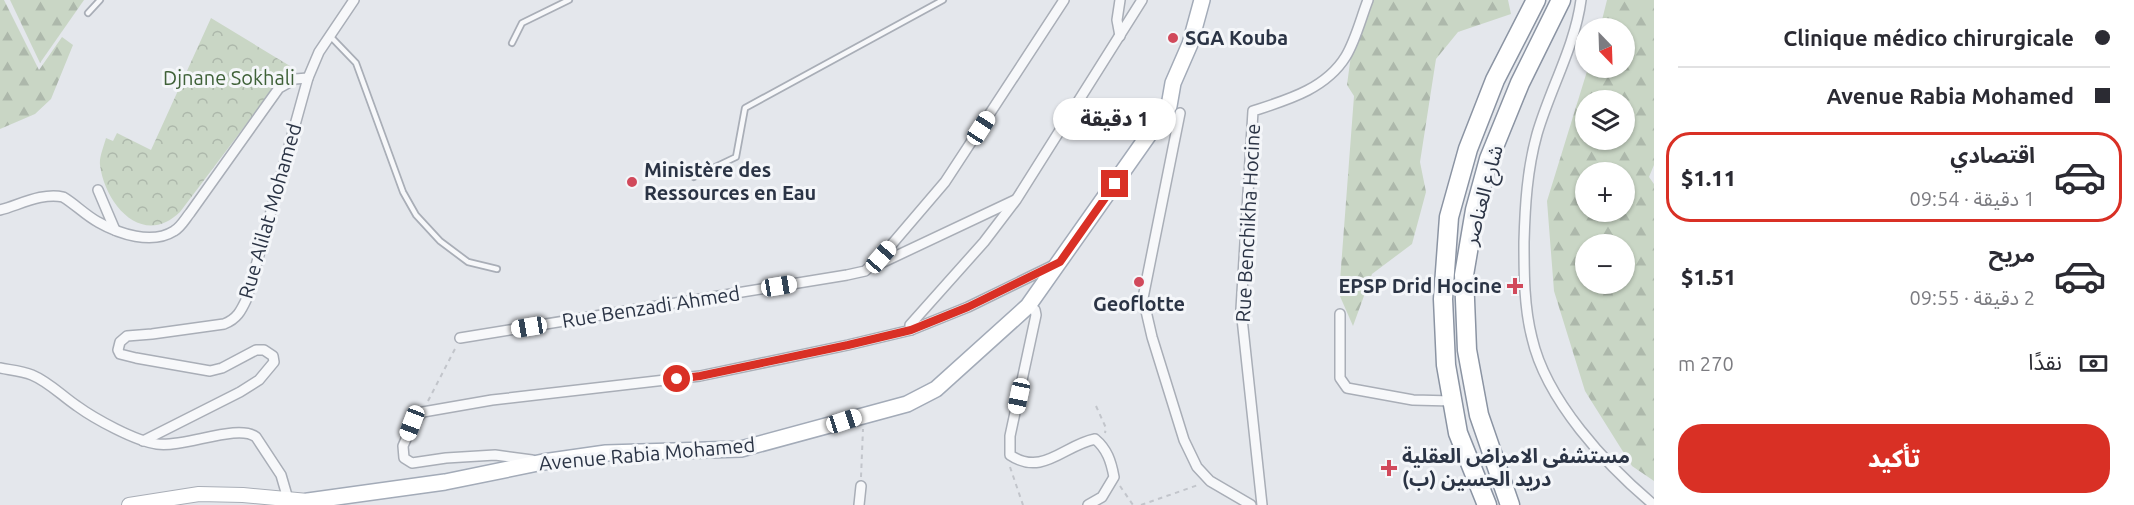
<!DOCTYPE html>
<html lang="ar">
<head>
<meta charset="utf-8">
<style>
  :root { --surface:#fff; --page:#f7f7f7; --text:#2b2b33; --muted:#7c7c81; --line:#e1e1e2; --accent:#d93025 }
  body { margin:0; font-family:Ubuntu,"Noto Sans Arabic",sans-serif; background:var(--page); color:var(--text); direction:rtl; height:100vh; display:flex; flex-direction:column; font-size:22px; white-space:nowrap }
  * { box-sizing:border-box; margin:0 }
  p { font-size:20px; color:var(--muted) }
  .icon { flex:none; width:33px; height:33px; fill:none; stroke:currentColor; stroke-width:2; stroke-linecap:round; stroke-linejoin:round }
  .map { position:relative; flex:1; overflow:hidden; direction:ltr }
  .panel { display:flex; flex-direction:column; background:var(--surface); width:480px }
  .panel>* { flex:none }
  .guide { display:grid; align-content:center; height:132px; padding:0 24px; background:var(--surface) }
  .needle { width:39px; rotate:157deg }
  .tools { position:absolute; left:1575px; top:18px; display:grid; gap:12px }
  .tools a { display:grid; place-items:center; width:60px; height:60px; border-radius:50%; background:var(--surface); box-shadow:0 2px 4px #0004; font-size:30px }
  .end { position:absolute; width:27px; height:27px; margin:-14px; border:8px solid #d93025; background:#fff; box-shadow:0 0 0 3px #fff }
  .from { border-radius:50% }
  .bubble { position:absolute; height:42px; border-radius:21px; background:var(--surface); box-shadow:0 2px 4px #0004; font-size:20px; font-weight:800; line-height:42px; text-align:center; direction:rtl }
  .car { position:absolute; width:18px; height:36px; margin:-18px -9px; border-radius:8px; box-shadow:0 0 4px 2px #0007; background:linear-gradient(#fff 24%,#345 0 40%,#fff 0 76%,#345 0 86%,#fff 0) }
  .guide b { display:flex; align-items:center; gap:21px; height:57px; font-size:22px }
  .guide b+b { border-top:2px solid var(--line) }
  .guide i { width:15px; height:15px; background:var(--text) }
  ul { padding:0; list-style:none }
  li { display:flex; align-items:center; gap:18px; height:90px; margin:0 12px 9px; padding:0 12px; border:3px solid transparent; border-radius:24px }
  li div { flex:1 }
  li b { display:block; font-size:22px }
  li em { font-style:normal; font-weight:800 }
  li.selected { border-color:var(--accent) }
  li>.icon { width:54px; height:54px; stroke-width:1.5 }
  .pay { display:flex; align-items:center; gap:15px; height:66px; padding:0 24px; font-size:22px }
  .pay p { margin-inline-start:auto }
  .primary-button { display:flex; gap:12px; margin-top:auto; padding:12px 24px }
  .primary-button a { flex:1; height:69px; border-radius:24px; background:var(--accent); color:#fff; font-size:24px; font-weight:800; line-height:69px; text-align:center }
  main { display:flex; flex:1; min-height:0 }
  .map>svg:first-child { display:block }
  .forest { fill:url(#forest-firs); fill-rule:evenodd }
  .park { fill:url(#park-crowns) }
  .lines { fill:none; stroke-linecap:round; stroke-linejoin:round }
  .lane-casing { stroke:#a9aeb7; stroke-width:8 }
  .street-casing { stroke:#a9aeb7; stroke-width:12 }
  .secondary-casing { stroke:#a9aeb7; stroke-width:16 }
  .primary-casing { stroke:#a3abb8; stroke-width:18 }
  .highway-casing { stroke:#8b94a3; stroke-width:21 }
  .path { stroke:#c2c5cb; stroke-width:2; stroke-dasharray:4.5 4.5; stroke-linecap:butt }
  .lane { stroke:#f7f8fa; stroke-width:4.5 }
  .street { stroke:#f7f8fa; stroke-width:9 }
  .secondary { stroke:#fff; stroke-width:14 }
  .primary { stroke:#fff; stroke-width:15 }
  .highway { stroke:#fff; stroke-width:18 }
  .route { stroke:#d93025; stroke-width:8 }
  .poi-dot { fill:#d1495b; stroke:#f4f6f9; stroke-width:2 }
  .labels { text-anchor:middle; stroke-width:6; stroke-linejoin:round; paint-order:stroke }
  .poi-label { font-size:20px; font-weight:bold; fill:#2b3445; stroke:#f4f6f9; text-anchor:start }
  .park-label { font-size:20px; fill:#3f6138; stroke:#f4f6f9 }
  .street-label { font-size:20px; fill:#2b3445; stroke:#f4f6f9 }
</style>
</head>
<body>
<main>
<section class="panel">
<div class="guide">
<b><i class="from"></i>Clinique médico chirurgicale</b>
<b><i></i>Avenue Rabia Mohamed</b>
</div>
<ul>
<li class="selected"><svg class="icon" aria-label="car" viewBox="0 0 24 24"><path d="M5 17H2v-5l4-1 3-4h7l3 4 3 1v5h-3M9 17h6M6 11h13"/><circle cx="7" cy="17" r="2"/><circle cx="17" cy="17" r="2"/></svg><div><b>اقتصادي</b><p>1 دقيقة · 09:54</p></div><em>$1.11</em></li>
<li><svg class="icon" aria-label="car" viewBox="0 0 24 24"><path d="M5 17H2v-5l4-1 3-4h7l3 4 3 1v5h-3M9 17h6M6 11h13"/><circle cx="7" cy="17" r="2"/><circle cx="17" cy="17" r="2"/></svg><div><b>مريح</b><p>2 دقيقة · 09:55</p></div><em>$1.51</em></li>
</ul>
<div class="pay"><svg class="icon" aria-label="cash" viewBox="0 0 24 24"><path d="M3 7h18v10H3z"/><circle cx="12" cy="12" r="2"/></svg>نقدًا<p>270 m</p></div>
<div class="primary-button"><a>تأكيد</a></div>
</section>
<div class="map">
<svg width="1654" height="505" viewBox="0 0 1654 505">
  <defs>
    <pattern id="forest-firs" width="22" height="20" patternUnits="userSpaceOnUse" patternTransform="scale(1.5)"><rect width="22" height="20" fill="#c9d6c5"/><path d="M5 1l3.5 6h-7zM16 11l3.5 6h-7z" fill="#adb8ab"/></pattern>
    <pattern id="park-crowns" width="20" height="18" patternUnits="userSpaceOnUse" patternTransform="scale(1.5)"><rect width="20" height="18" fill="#c9d6c5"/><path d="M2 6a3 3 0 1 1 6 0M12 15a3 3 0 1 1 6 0" fill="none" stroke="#adb8ab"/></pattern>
  </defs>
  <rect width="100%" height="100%" fill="#e4e7ec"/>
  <g class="forest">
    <polygon points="0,0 4,0 39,70 62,37 73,45 51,99 35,114 0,129"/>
    <polygon points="10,0 84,0 40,63"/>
    <polygon points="1369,0 1508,0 1511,14 1458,32 1436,59 1420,162 1426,192 1412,244 1372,274 1353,326 1339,294 1354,96 1347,85 1354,32"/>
    <path d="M1607,0H1654V165L1649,177L1654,184V481L1632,466L1585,391L1554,291L1547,201L1588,68H1624V28H1600ZM1624,100V140H1586V100ZM1586,172H1624V212H1586ZM1586,244H1624V284H1586Z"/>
  </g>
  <path class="park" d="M211,18L290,66L180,212C143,248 105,205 100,165C99,157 104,146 106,138L113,141L117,133L151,150Z"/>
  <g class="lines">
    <defs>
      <g id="lane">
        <polyline points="88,13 100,0"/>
        <polyline points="331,37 356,63 403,192 416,215 440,241 468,262 497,269"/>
        <polyline points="512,43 522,23 569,0"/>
        <polyline points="694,177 736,157 745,108 943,0"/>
      </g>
      <g id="street">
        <polyline points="1120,0 1117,20 1120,36"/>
        <path d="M1581,0C1575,46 1550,89 1537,134C1527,170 1525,206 1524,242C1524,274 1524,307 1532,338C1546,400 1606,465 1654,505"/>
        <polyline points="1180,113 1143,298 1152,337 1184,440 1197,467 1210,481 1251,505"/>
        <polyline points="98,190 115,230"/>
        <path d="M0,210C19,205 43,192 63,197C75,204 85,215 98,222C119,234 152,245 174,231C181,227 185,219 190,213L279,88L295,79L308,78"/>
        <polyline points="875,266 1015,200"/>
        <path d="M1028,306L1035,310L1036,315L1010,436V455C1043,477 1064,445 1095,439C1107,449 1111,461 1114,477L1102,497L1088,505"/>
        <polyline points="1340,314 1340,378 1347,388 1413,400 1452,401"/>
        <polyline points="911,330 968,307 1056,264"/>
        <polyline points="460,338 847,275 865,271 881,257 945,182 1064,0"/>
        <path d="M0,368C10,370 22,371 32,375C49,382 62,396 77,406C95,419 135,441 157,444C184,448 238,423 256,437L281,475L288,499"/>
        <path d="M143,441L240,392L259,380L274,362L273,356L264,350H256L222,368L210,371L136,358L120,354L118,350L120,342L127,336L152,334L224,324C237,319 241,311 247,298L308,78L319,52L354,0"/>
        <polyline points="532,460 495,455 446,458 412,463 404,458 403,446 413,423 423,412 492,400 700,376 848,345 911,330 910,325 984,242 1016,200 1142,0"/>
        <polyline points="859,505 861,486"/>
        <path d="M1262,505L1241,309L1253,111C1287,100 1326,89 1346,56C1356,39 1361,18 1368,0"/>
      </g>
      <polyline id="secondary" points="129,505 199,494 243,495 308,501"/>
      <polyline id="primary" points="306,505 308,501 445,482 543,462 606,453 741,449 907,404 936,389 1028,306 1169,106 1173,83 1190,44 1202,0"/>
      <g id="highway">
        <polyline points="1487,505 1458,433 1446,365 1443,299 1449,217 1468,149 1495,80 1536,0"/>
        <polyline points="1510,505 1479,415 1467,350 1464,275 1475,210 1489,159 1520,83 1561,0"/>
      </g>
    </defs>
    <use href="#lane" class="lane-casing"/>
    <use href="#street" class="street-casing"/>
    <use href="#secondary" class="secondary-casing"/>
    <use href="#primary" class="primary-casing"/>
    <use href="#highway" class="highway-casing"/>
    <g class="path">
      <polyline points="428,401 456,347"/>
      <polyline points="1096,406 1106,428 1105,433"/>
      <polyline points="1010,467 1023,505"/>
      <polyline points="861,477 863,429"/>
      <polyline points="1120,486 1133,505"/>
      <polyline points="1141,505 1198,485"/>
    </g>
    <use href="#lane" class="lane"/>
    <use href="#street" class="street"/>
    <use href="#secondary" class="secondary"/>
    <use href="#primary" class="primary"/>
    <use href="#highway" class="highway"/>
  </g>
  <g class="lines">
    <polyline class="route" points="677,379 700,376 848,345 911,330 968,307 1060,262 1115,184"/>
  </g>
  <g class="poi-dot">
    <circle cx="1173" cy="38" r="6"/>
    <circle cx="632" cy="182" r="6"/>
    <circle cx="1139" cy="282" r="6"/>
    <path d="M1512 277h6v6h6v6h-6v6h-6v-6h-6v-6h6z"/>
    <path d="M1386 459h6v6h6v6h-6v6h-6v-6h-6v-6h6z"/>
  </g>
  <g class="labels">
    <g class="poi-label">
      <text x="1185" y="45">SGA Kouba</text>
      <text x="644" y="177">Ministère des<tspan x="644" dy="23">Ressources en Eau</tspan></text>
      <text x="1502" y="293" text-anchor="end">EPSP Drid Hocine</text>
      <text x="1139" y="311" text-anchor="middle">Geoflotte</text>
      <text x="1402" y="463">مستشفى الامراض العقلية<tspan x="1402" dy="23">دريد الحسين (ب)</tspan></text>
    </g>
    <g class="park-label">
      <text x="229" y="85">Djnane Sokhali</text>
    </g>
    <g class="street-label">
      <text transform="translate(1483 195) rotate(-75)" y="7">شارع العناصر</text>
      <text transform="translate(270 211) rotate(-74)" y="7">Rue Alilat Mohamed</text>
      <text transform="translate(1248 223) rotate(-87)" y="7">Rue Benchikha Hocine</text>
      <text transform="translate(651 307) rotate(-9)" y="7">Rue Benzadi Ahmed</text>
      <text transform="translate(647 454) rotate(-5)" y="7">Avenue Rabia Mohamed</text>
    </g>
  </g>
</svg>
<div class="tools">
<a><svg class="needle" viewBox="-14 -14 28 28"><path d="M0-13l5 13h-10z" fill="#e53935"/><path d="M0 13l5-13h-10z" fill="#7c7c81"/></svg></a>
<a><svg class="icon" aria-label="layers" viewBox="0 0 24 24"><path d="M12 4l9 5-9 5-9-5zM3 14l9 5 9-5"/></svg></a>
<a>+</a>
<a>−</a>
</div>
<i class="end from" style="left:677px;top:379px"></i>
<i class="end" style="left:1115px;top:184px"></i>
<div class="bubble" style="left:1053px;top:98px;width:123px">1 دقيقة</div>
<i class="car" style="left:981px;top:128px;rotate:33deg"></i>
<i class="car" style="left:881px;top:257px;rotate:41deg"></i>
<i class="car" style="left:779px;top:286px;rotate:81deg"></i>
<i class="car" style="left:529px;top:327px;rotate:261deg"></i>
<i class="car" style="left:1019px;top:396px;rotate:192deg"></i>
<i class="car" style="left:844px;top:421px;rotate:72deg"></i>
<i class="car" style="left:412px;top:423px;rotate:201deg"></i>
</div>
</main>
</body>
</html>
